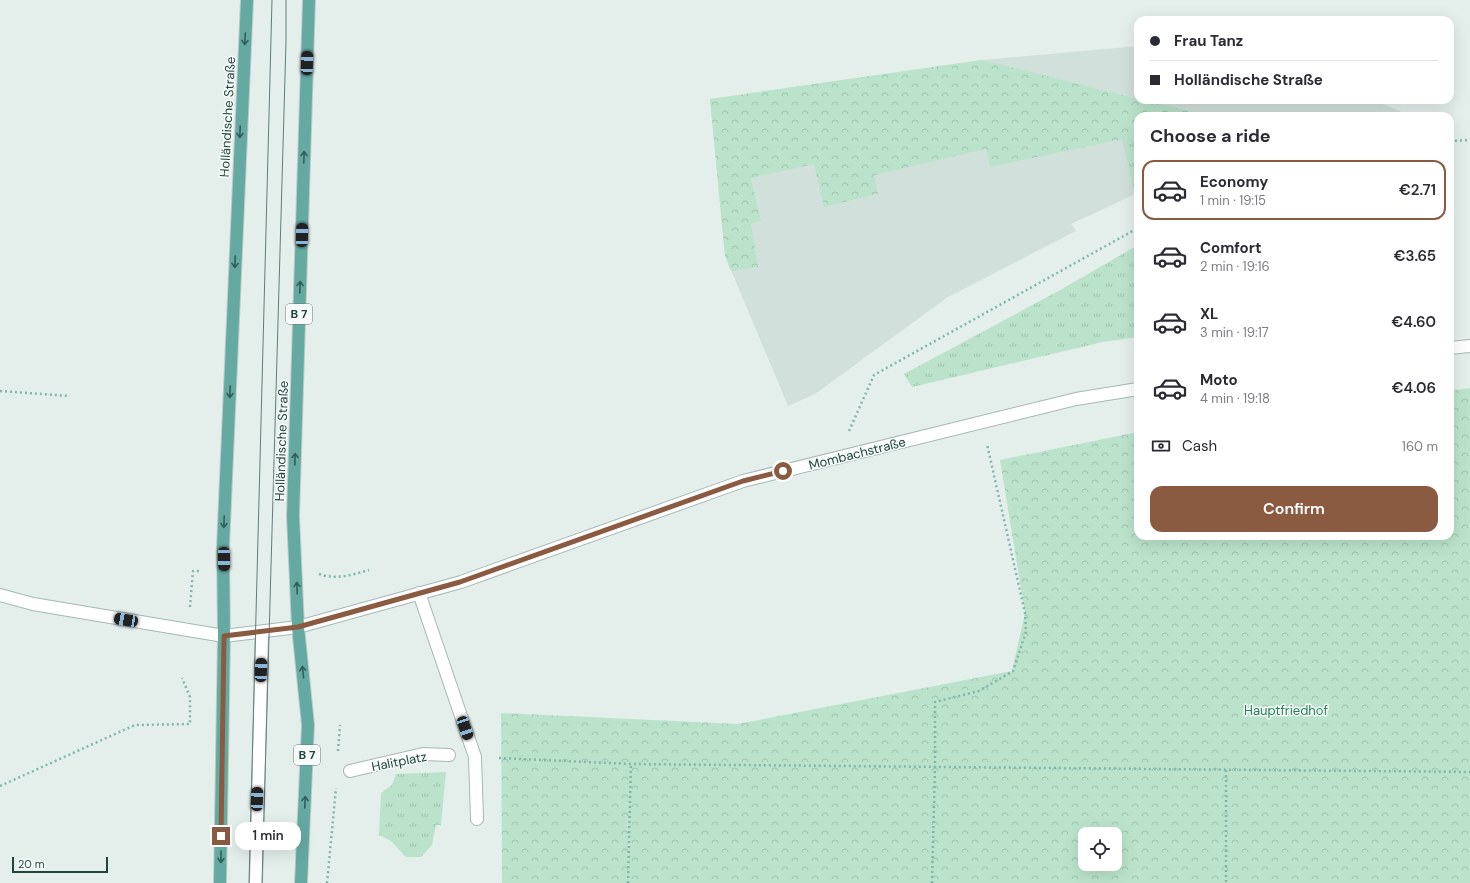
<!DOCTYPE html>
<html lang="en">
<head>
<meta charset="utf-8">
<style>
  :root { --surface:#fff; --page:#f2f2f3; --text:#2b2b33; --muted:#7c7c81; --line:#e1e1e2; --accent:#8a5a41 }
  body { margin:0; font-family:"DM Sans",sans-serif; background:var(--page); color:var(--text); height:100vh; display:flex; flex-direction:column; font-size:15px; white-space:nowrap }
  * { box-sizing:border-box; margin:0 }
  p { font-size:13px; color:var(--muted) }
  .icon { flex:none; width:22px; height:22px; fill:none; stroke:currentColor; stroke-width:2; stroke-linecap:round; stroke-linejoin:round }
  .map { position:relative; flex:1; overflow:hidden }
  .drawer { position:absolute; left:1134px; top:112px; width:320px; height:428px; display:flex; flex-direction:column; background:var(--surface); border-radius:12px; box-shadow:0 4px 16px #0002 }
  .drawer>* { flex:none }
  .top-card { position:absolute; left:1134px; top:16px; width:320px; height:88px; border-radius:12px; box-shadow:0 4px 16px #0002; display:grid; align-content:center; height:88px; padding:0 16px; background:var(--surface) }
  .tools { position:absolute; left:1078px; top:827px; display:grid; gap:8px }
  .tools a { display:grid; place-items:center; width:44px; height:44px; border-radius:8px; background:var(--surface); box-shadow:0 4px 16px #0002; font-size:20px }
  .scale { position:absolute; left:12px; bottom:10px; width:96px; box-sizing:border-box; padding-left:4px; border:2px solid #21443f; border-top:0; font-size:11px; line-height:14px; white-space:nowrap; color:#21443f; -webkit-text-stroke:3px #f6fbf9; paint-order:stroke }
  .end { position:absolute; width:18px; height:18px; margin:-9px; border:5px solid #8a5a41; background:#fff; box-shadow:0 0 0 2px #fff }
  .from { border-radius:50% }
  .bubble { position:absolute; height:28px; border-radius:12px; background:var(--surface); box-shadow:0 4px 16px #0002; font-size:13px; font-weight:600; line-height:28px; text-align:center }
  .car { position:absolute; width:12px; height:24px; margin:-12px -6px; border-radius:5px; box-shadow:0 0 3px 1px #0007; background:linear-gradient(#222 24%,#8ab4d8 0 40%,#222 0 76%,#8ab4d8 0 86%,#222 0) }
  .top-card b { display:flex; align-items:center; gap:14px; height:38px; font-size:15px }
  .top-card b+b { border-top:1px solid var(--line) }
  .top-card i { width:10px; height:10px; background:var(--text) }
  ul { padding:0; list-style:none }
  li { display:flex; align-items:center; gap:12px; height:60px; margin:0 8px 6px; padding:0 8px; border:2px solid transparent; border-radius:12px }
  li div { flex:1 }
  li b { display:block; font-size:15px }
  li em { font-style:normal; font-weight:600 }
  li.selected { border-color:var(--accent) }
  li>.icon { width:36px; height:36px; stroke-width:1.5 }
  h2 { padding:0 16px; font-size:18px; line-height:48px }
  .pay { display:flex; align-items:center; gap:10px; height:44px; padding:0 16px; font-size:15px }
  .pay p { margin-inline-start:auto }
  .button { display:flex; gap:8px; margin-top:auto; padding:8px 16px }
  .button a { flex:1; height:46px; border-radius:12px; background:var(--accent); color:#fff; font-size:16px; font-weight:600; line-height:46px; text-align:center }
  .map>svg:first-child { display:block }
  .built { fill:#d2e0db }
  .grass { fill:url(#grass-tufts) }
  .park { fill:url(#park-crowns); fill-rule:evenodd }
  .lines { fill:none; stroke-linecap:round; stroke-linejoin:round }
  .service-casing { stroke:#a6b8b5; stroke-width:14 }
  .pedestrian-casing { stroke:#a6b8b5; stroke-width:14 }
  .minor-casing { stroke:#a6b8b5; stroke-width:14 }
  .tertiary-casing { stroke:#a6b8b5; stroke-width:14 }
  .primary-casing { stroke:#c1cbc9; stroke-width:14 }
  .path { stroke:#81b6ad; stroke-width:2.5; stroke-dasharray:2 3; stroke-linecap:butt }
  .service { stroke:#fff; stroke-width:12 }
  .pedestrian { stroke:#fff; stroke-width:12 }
  .minor { stroke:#fff; stroke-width:12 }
  .tertiary { stroke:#fff; stroke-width:12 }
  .primary { stroke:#64aaa1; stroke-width:12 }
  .tram { stroke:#5c7f7a; stroke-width:1 }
  .oneway { stroke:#325e58 }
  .route { stroke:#8a5a41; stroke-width:5 }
  .labels { text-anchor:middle; stroke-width:3; stroke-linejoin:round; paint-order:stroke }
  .shield { fill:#f6fbf9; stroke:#617b77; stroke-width:1 }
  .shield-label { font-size:12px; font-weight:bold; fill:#21443f }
  .street-label { font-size:13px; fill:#21443f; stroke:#f6fbf9 }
  .park-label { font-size:13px; fill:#268054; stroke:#f6fbf9 }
</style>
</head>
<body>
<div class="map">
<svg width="1470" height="883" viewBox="0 0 1470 883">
  <defs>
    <pattern id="grass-tufts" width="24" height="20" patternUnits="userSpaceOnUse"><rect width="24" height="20" fill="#bbe3cb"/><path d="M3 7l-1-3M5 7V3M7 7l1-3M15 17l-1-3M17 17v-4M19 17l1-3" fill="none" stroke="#a0c4af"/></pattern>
    <pattern id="park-crowns" width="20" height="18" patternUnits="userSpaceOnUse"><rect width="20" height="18" fill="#bbe3cb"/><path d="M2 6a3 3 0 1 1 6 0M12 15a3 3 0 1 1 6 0" fill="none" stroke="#a0c4af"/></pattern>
  </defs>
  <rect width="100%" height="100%" fill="#e4efec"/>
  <polygon class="built" points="1138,46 1138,100 1373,100 1411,116 1138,116 1138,193 1071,224 1076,231 948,297 815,394 788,406 725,256 710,99 982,60"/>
  <g class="grass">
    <polygon points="1138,136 1138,193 1135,195 1122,139"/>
    <polygon points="1138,245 1138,337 1103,342 912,387 904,374 1062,289"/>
    <polygon points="446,772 441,825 436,825 432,845 421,857 406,857 391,841 379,835 381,793 392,785 396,774"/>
  </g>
  <g class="park">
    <polygon points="982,60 1138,99 1138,100 1144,100 1209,116 1138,116 1138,136 990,167 986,149 874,175 878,194 824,207 814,164 751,178 761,221 751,224 758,267 731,271 725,256 710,99"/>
    <path d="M1470,388V883H502L501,713L738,724L1012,671L1025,613L1000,460L1138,432V536H1450V391ZM1085,834H1115V864H1085Z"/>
  </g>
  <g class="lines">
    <defs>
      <g id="service">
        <polyline points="419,593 475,757 477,819"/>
        <polyline points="256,883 262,632"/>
      </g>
      <polyline id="pedestrian" points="350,771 423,754 449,755"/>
      <polyline id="minor" points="0,595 33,604 224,636"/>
      <g id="tertiary">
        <polyline points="1450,348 1470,346"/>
        <polyline points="224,636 298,627 461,582 743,481 1076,399 1138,389"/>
      </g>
      <g id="primary">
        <polyline points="220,883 224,636 223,547 247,0"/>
        <polyline points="301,883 308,725 298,627 293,516 309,0"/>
      </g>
    </defs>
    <use href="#service" class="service-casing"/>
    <use href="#pedestrian" class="pedestrian-casing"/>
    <use href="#minor" class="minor-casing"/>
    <use href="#tertiary" class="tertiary-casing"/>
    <use href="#primary" class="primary-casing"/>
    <g class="path">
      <polyline points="1450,141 1470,140"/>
      <polyline points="0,391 70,396"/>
      <polyline points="849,431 874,375 1138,228"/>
      <path d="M319,574C336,580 352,575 369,570"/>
      <polyline points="190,607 193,571 200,571"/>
      <polyline points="338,751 340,725"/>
      <polyline points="499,758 631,764 1470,772"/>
      <polyline points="1226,770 1226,883"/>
      <polyline points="0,786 135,725 190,724 190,697 182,678"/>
      <polyline points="327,883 336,788"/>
      <polyline points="628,883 631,764"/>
      <polyline points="932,883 935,767 935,702 979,691 1013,671 1026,632 1025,613 987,444"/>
    </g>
    <use href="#service" class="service"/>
    <use href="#pedestrian" class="pedestrian"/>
    <use href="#minor" class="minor"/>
    <use href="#tertiary" class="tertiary"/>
    <use href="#primary" class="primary"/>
    <g class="tram">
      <polyline points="249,883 272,0"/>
      <polyline points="262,883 286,41 286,0"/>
    </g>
  </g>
  <defs><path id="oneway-shaft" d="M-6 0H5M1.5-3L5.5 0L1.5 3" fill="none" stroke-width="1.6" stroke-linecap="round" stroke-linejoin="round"/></defs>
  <g class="oneway">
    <use href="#oneway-shaft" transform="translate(245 39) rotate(93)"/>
    <use href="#oneway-shaft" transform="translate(240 132) rotate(92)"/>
    <use href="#oneway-shaft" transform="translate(304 157) rotate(-88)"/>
    <use href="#oneway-shaft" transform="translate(235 262) rotate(92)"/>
    <use href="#oneway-shaft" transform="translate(300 287) rotate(-88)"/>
    <use href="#oneway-shaft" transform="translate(230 392) rotate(92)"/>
    <use href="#oneway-shaft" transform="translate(295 459) rotate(-88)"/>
    <use href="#oneway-shaft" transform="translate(224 522) rotate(92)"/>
    <use href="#oneway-shaft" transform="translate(297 588) rotate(-92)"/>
    <use href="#oneway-shaft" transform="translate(303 672) rotate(-96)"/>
    <use href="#oneway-shaft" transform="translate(305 802) rotate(-87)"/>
    <use href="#oneway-shaft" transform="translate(221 857) rotate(91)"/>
  </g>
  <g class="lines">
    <polyline class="route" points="221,836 224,636 298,627 460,582 743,481 783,471"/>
  </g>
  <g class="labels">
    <g class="shield">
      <rect x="286" y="304" width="26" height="20" rx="3"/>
      <rect x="294" y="745" width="26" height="20" rx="3"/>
    </g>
    <g class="shield-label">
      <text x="299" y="318">B 7</text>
      <text x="307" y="759">B 7</text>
    </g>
    <g class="street-label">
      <text transform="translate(227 117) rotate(-87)" y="5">Holländische Straße</text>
      <text transform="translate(281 441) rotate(-88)" y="5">Holländische Straße</text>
      <text transform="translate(857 453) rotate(-14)" y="5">Mombachstraße</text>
      <text transform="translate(399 761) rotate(-11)" y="5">Halitplatz</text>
    </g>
    <g class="park-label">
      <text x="1286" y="715">Hauptfriedhof</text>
    </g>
  </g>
</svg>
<div class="tools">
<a><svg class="icon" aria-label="locate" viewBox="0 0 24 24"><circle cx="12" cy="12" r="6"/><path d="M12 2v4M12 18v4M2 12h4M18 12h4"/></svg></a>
</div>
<div class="scale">20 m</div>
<i class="end from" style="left:783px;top:471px"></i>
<i class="end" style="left:221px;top:836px"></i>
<div class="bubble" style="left:235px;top:822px;width:66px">1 min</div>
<i class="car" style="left:307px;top:63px;rotate:2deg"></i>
<i class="car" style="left:302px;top:235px;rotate:1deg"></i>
<i class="car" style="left:224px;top:559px;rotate:179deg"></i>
<i class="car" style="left:126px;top:620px;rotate:280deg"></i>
<i class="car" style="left:261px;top:670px;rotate:2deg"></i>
<i class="car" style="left:465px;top:728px;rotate:161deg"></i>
<i class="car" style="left:257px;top:799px;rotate:2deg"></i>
<div class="top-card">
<b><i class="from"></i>Frau Tanz</b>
<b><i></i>Holländische Straße</b>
</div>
<section class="drawer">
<h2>Choose a ride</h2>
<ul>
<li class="selected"><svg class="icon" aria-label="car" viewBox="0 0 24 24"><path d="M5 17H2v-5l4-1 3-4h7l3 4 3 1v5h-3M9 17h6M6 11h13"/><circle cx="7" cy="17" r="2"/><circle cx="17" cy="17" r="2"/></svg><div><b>Economy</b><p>1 min · 19:15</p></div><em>€2.71</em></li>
<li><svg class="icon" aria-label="car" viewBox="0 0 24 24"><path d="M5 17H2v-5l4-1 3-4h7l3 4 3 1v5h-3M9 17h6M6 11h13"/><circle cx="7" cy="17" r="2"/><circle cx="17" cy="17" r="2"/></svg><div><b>Comfort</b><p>2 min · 19:16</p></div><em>€3.65</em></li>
<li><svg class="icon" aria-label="car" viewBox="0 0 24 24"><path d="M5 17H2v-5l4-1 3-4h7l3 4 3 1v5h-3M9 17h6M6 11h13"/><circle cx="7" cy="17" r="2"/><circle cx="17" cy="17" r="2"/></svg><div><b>XL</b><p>3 min · 19:17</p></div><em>€4.60</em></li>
<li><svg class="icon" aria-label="car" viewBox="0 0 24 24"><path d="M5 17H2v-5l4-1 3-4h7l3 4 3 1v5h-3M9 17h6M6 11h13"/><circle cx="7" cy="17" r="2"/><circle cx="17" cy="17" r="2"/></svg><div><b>Moto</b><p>4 min · 19:18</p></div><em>€4.06</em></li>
</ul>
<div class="pay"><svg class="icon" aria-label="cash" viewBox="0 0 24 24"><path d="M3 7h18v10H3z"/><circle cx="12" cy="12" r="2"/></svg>Cash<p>160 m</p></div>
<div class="button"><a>Confirm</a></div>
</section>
</div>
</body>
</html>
